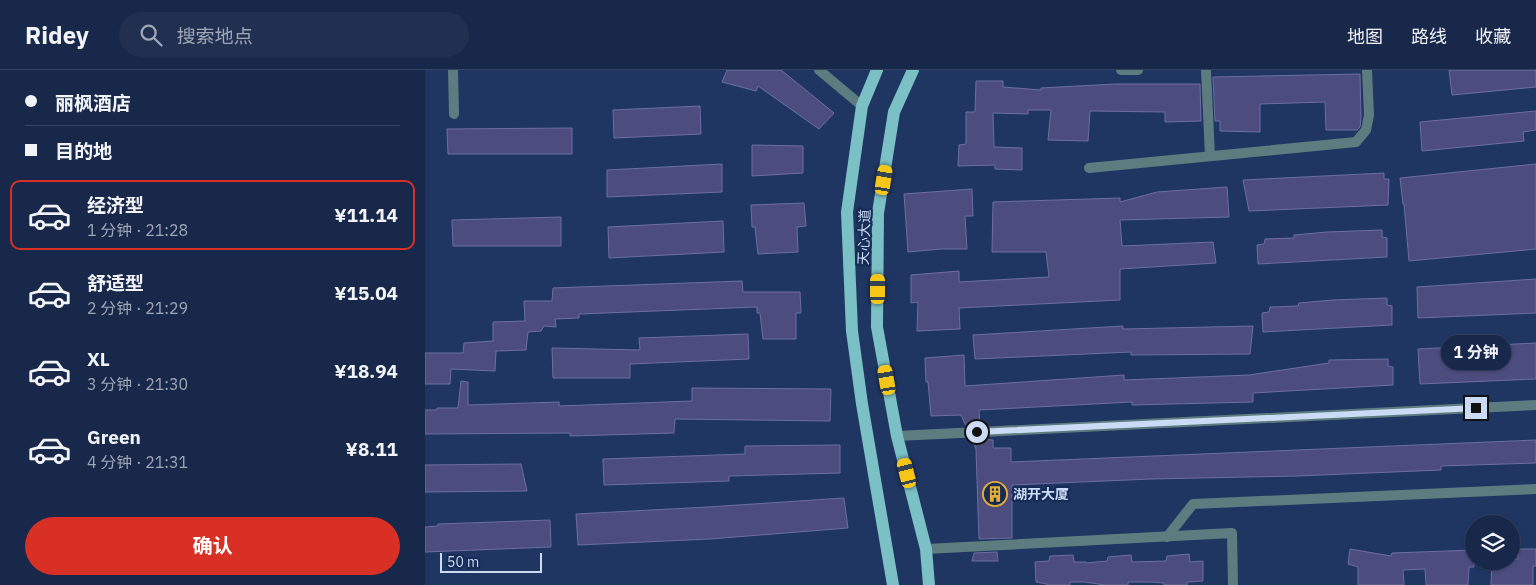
<!DOCTYPE html>
<html lang="zh">
<head>
<meta charset="utf-8">
<style>
  :root { --surface:#18284a; --page:#213051; --text:#f1f3f6; --muted:#9fa6b5; --line:#364462; --accent:#d93025 }
  body { margin:0; font-family:"IBM Plex Sans","Noto Sans SC",sans-serif; background:var(--page); color:var(--text); height:100vh; display:flex; flex-direction:column; font-size:19px; white-space:nowrap }
  * { box-sizing:border-box; margin:0 }
  p { font-size:16px; color:var(--muted) }
  .icon { flex:none; width:28px; height:28px; fill:none; stroke:currentColor; stroke-width:2; stroke-linecap:round; stroke-linejoin:round }
  .map { position:relative; flex:1; overflow:hidden }
  .side { display:flex; flex-direction:column; background:var(--surface); width:425px }
  .side>* { flex:none }
  .top-card { display:grid; align-content:center; height:110px; padding:0 25px; background:var(--surface) }
  .tools { position:absolute; left:1040px; top:445px; display:grid; gap:10px }
  .tools a { display:grid; place-items:center; width:55px; height:55px; border-radius:50%; background:var(--surface); box-shadow:0 1px 4px #0004,0 0 0 1px var(--line); font-size:25px }
  .scale { position:absolute; left:15px; bottom:12px; width:102px; box-sizing:border-box; padding-left:5px; border:2px solid #cbdaf5; border-top:0; font-size:14px; line-height:18px; white-space:nowrap; color:#cbdaf5; -webkit-text-stroke:4px #162b56; paint-order:stroke }
  .end { position:absolute; width:22px; height:22px; margin:-11px; border:6px solid #cbdaf5; background:#111; box-shadow:0 0 0 2px #111 }
  .from { border-radius:50% }
  .bubble { position:absolute; height:35px; border-radius:18px; background:var(--surface); box-shadow:0 1px 4px #0004,0 0 0 1px var(--line); font-size:16px; font-weight:700; line-height:35px; text-align:center }
  .car { position:absolute; width:15px; height:30px; margin:-15px -8px; border-radius:6px; box-shadow:0 0 4px 1px #0007; background:linear-gradient(#f5c518 24%,#345 0 40%,#f5c518 0 76%,#345 0 86%,#f5c518 0) }
  .top-card b { display:flex; align-items:center; gap:18px; height:48px; font-size:19px }
  .top-card b+b { border-top:1px solid var(--line) }
  .top-card i { width:12px; height:12px; background:var(--text) }
  ul { padding:0; list-style:none }
  li { display:flex; align-items:center; gap:15px; height:70px; margin:0 10px 8px; padding:0 15px; border:2px solid transparent; border-radius:10px }
  li div { flex:1 }
  li b { display:block; font-size:19px }
  li em { font-style:normal; font-weight:700 }
  li.on { border-color:var(--accent) }
  li>.icon { width:45px; height:45px; stroke-width:1.5 }
  .action { display:flex; gap:10px; margin-top:auto; padding:10px 25px }
  .action a { flex:1; height:58px; border-radius:30px; background:var(--accent); color:#fff; font-size:20px; font-weight:700; line-height:58px; text-align:center }
  header { display:flex; align-items:center; gap:30px; box-sizing:border-box; height:70px; padding:0 25px; background:var(--surface); border-bottom:1px solid var(--line) }
  header strong { font-size:24px }
  nav { display:flex; gap:28px; margin-inline-start:auto; font-size:18px }
  .search { width:350px; height:45px; background:var(--page); display:flex; align-items:center; gap:12px; box-sizing:border-box; padding:0 18px; border-radius:28px; color:var(--muted); font-size:19px }
  main { display:flex; flex:1; min-height:0 }
  .map>svg:first-child { display:block }
  .building { fill:#4c4c7e; stroke:#6d6ea3 }
  .lines { fill:none; stroke-linecap:round; stroke-linejoin:round }
  .minor { stroke:#5c7c7f; stroke-width:10 }
  .primary { stroke:#7bc0c5; stroke-width:12 }
  .route { stroke:#cbdaf5; stroke-width:6 }
  .labels { text-anchor:middle; stroke-width:4.5; stroke-linejoin:round; paint-order:stroke }
  .street-label { font-size:14px; fill:#cbdaf5; stroke:#162b56 }
  .poi-label { font-size:14px; font-weight:bold; fill:#cbdaf5; stroke:#162b56; text-anchor:start }
</style>
</head>
<body>
<header>
<strong>Ridey</strong>
<div class="search"><svg class="icon" aria-label="search" viewBox="0 0 24 24"><circle cx="10" cy="10" r="6"/><path d="M15 15l6 6"/></svg>搜索地点</div>
<nav><a>地图</a><a>路线</a><a>收藏</a></nav>
</header>
<main>
<section class="side">
<div class="top-card">
<b><i class="from"></i>丽枫酒店</b>
<b><i></i>目的地</b>
</div>
<ul>
<li class="on"><svg class="icon" aria-label="car" viewBox="0 0 24 24"><path d="M5 17H2v-5l4-1 3-4h7l3 4 3 1v5h-3M9 17h6M6 11h13"/><circle cx="7" cy="17" r="2"/><circle cx="17" cy="17" r="2"/></svg><div><b>经济型</b><p>1 分钟 · 21:28</p></div><em>¥11.14</em></li>
<li><svg class="icon" aria-label="car" viewBox="0 0 24 24"><path d="M5 17H2v-5l4-1 3-4h7l3 4 3 1v5h-3M9 17h6M6 11h13"/><circle cx="7" cy="17" r="2"/><circle cx="17" cy="17" r="2"/></svg><div><b>舒适型</b><p>2 分钟 · 21:29</p></div><em>¥15.04</em></li>
<li><svg class="icon" aria-label="car" viewBox="0 0 24 24"><path d="M5 17H2v-5l4-1 3-4h7l3 4 3 1v5h-3M9 17h6M6 11h13"/><circle cx="7" cy="17" r="2"/><circle cx="17" cy="17" r="2"/></svg><div><b>XL</b><p>3 分钟 · 21:30</p></div><em>¥18.94</em></li>
<li><svg class="icon" aria-label="car" viewBox="0 0 24 24"><path d="M5 17H2v-5l4-1 3-4h7l3 4 3 1v5h-3M9 17h6M6 11h13"/><circle cx="7" cy="17" r="2"/><circle cx="17" cy="17" r="2"/></svg><div><b>Green</b><p>4 分钟 · 21:31</p></div><em>¥8.11</em></li>
</ul>
<div class="action"><a>确认</a></div>
</section>
<div class="map">
<svg width="1111" height="515" viewBox="0 0 1111 515">
  <rect width="100%" height="100%" fill="#203662"/>
  <g class="building">
    <polygon points="302,0 356,0 409,43 394,59 333,16 331,21 297,12"/>
    <polygon points="1024,0 1111,0 1111,17 1027,25"/>
    <polygon points="935,4 936,48 935,57 932,60 901,60 900,32 835,34 835,62 795,61 795,51 790,51 788,7"/>
    <polygon points="551,11 578,11 578,17 616,20 616,18 690,14 775,14 776,51 740,52 740,42 665,41 663,71 623,70 626,40 603,40 603,44 568,43 569,77 597,78 597,100 570,99 570,95 533,96 534,75 541,74 541,42 550,42"/>
    <polygon points="275,36 276,64 189,68 188,40"/>
    <polygon points="1111,41 1111,60 1098,62 1099,71 997,81 995,52"/>
    <polygon points="147,58 147,84 23,84 22,59"/>
    <polygon points="327,75 378,76 378,103 327,106"/>
    <polygon points="297,94 297,122 182,127 182,100"/>
    <polygon points="1111,94 1111,179 984,191 979,134 978,134 975,108"/>
    <polygon points="959,103 959,109 964,109 963,135 824,141 818,110"/>
    <polygon points="802,117 804,147 695,150 697,176 788,172 791,193 695,199 695,230 534,238 535,259 492,261 493,232 486,233 486,205 534,201 534,212 624,207 621,182 567,182 568,132 695,128 695,132 732,122"/>
    <polygon points="547,119 548,146 540,146 542,179 516,179 483,182 479,124"/>
    <polygon points="379,133 381,156 372,157 373,182 333,184 330,157 327,157 326,135"/>
    <polygon points="136,147 136,176 28,176 27,150"/>
    <polygon points="298,151 299,182 184,188 183,157"/>
    <polygon points="957,160 957,167 962,168 962,187 833,194 832,175 839,174 840,169 869,168 869,165 902,162"/>
    <polygon points="1111,209 1111,243 993,248 992,217"/>
    <polygon points="317,211 318,222 375,222 376,243 371,243 371,269 338,269 335,243 332,243 332,237 154,244 154,248 130,249 131,257 119,256 116,261 103,262 101,280 71,281 70,301 26,299 25,314 0,314 0,283 38,283 39,273 68,271 68,252 100,251 99,231 127,231 128,218"/>
    <polygon points="962,228 962,235 967,236 967,255 838,262 837,243 844,242 845,237 873,236 874,233 908,230"/>
    <polygon points="698,256 698,259 828,256 825,284 706,285 706,282 550,289 548,265"/>
    <polygon points="323,264 324,289 205,294 205,308 128,308 127,278 215,280 214,268"/>
    <polygon points="1111,273 1111,309 995,314 993,279"/>
    <polygon points="539,285 540,316 699,305 699,310 824,305 904,293 904,290 963,289 963,296 968,297 968,315 828,323 828,332 707,335 707,332 554,340 555,355 541,356 536,345 506,346 503,312 501,312 500,288"/>
    <polygon points="36,311 43,312 43,335 134,332 134,336 267,331 267,318 406,319 405,351 250,349 249,363 145,366 145,363 0,364 0,340 12,340 12,338 33,338"/>
    <polygon points="547,369 568,370 568,378 586,378 586,392 1111,370 1111,393 1016,396 1016,400 872,406 726,409 587,415 587,468 554,469 551,379"/>
    <polygon points="415,375 415,403 304,406 304,411 179,415 178,389 320,384 320,376"/>
    <polygon points="96,394 102,421 0,422 0,395"/>
    <polygon points="419,428 423,458 285,469 153,475 151,444 283,437"/>
    <polygon points="125,450 126,477 0,482 0,457 13,456 13,454"/>
    <polygon points="925,479 966,486 967,483 1049,480 1049,497 1044,497 1043,515 1001,515 1000,499 978,500 979,515 933,515 933,497 923,494"/>
    <polygon points="1093,479 1111,479 1111,496 1108,496 1108,515 1066,515 1067,491 1086,491 1086,490 1093,489"/>
    <polygon points="572,482 573,491 547,491 549,483"/>
    <polygon points="764,484 765,492 778,491 778,511 762,512 762,515 739,515 739,513 725,512 703,512 703,515 680,515 660,512 645,512 645,515 622,515 622,514 611,512 610,492 624,491 625,486 648,485 649,492 661,492 661,493 682,491 683,487 706,485 707,492 741,491 742,486"/>
  </g>
  <g class="lines">
    <g class="minor">
      <polyline points="28,0 29,44"/>
      <polyline points="394,0 437,36"/>
      <polyline points="696,0 713,0"/>
      <polyline points="781,0 785,86"/>
      <polyline points="664,98 931,72 941,60 944,45 942,0"/>
      <polyline points="472,366 1111,335"/>
      <polyline points="742,467 768,434 1111,419"/>
      <polyline points="501,479 807,463 808,515"/>
    </g>
    <g class="primary">
      <polyline points="452,0 437,36 422,142 427,261 437,334 468,515"/>
      <polyline points="488,0 469,42 453,143 452,257 472,366 501,479 504,515"/>
    </g>
  </g>
  <g class="lines">
    <polyline class="route" points="552,362 1051,338"/>
  </g>
  <defs>
    <symbol id="building-ring" viewBox="-11 -11 22 22"><circle r="9.5" fill="#162b56" stroke="#e4ad35" stroke-width="1.5"/><path d="M-4-6H4V6H1V3H-1V6H-4ZM-2.5-4.3h1.7v1.8h-1.7ZM.8-4.3h1.7v1.8H.8ZM-2.5-1h1.7V.8h-1.7ZM.8-1h1.7V.8H.8Z" fill="#e4ad35"/></symbol>
  </defs>
  <g fill-rule="evenodd">
    <use href="#building-ring" x="556" y="410" width="28" height="28"/>
  </g>
  <g class="labels">
    <g class="street-label">
      <text transform="translate(439 167) rotate(-88)" y="5">天心大道</text>
    </g>
    <g class="poi-label">
      <text x="588" y="429">湖开大厦</text>
    </g>
  </g>
</svg>
<div class="tools">
<a><svg class="icon" aria-label="layers" viewBox="0 0 24 24"><path d="M12 4l9 5-9 5-9-5zM3 14l9 5 9-5"/></svg></a>
</div>
<div class="scale">50 m</div>
<i class="end from" style="left:552px;top:362px"></i>
<i class="end" style="left:1051px;top:338px"></i>
<div class="bubble" style="left:1016px;top:265px;width:70px">1 分钟</div>
<i class="car" style="left:459px;top:110px;rotate:9deg"></i>
<i class="car" style="left:453px;top:219px;rotate:0deg"></i>
<i class="car" style="left:462px;top:310px;rotate:350deg"></i>
<i class="car" style="left:482px;top:403px;rotate:346deg"></i>
</div>
</main>
</body>
</html>
